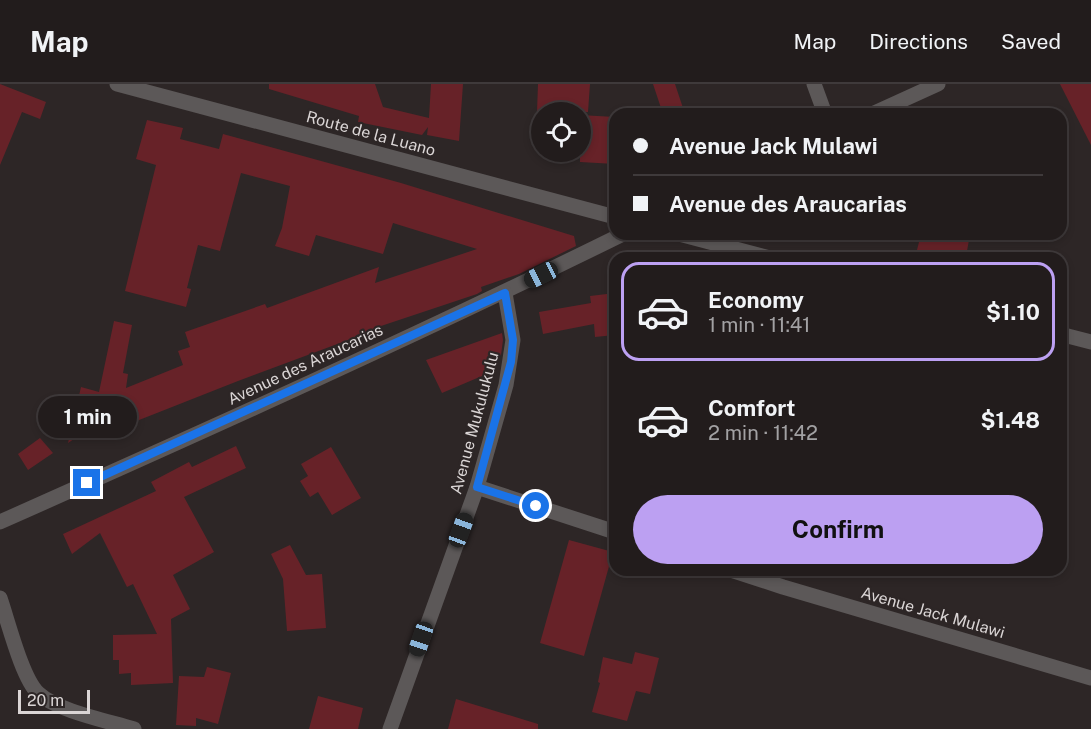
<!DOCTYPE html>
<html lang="en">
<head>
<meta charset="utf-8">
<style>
  :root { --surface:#221c1c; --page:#2e2929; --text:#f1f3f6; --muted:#a2a1a3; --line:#3f3a3b; --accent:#bca0f2 }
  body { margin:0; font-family:"Public Sans",sans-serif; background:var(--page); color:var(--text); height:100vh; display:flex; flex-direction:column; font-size:22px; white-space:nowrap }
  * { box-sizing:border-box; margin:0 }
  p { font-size:20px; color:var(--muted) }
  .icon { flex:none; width:33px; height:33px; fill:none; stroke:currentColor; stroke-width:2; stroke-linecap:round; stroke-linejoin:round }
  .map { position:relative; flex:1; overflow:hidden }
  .sheet { position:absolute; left:609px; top:168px; width:458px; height:324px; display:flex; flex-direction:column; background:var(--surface); border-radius:18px; box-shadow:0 3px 9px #0003,0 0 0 2px var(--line) }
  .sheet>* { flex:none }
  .top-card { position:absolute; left:609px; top:24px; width:458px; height:132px; border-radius:18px; box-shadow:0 3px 9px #0003,0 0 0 2px var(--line); display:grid; align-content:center; height:132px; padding:0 24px; background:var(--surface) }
  .fabs { position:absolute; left:531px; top:18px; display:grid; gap:12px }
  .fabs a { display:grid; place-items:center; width:60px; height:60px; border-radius:50%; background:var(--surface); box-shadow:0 3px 9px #0003,0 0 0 2px var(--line); font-size:30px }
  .scale { position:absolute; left:18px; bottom:15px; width:72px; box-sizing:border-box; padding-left:6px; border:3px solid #dad5d5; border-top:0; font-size:16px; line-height:21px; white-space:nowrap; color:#dad5d5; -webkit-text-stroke:4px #2d2626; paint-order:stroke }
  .end { position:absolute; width:27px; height:27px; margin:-14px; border:8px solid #1a73e8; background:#fff; box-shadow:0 0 0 3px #fff }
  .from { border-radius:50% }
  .bubble { position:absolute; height:42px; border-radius:21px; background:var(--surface); box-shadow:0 3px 9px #0003,0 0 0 2px var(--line); font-size:20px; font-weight:700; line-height:42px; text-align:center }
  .car { position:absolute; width:18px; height:36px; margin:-18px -9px; border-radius:8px; box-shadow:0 0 4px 2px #0007; background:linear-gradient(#222 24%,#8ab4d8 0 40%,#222 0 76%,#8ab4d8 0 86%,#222 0) }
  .top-card b { display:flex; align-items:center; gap:21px; height:57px; font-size:22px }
  .top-card b+b { border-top:2px solid var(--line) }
  .top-card i { width:15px; height:15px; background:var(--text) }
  ul { padding:10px 0 0; list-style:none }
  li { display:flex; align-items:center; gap:18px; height:99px; margin:0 12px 9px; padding:0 12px; border:3px solid transparent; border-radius:18px }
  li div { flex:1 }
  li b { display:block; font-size:22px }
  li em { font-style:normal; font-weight:700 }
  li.on { border-color:var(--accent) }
  li>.icon { width:54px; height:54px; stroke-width:1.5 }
  .action { display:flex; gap:12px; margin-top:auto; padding:12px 24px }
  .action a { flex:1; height:69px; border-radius:36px; background:var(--accent); color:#111; font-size:24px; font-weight:700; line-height:69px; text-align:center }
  header { display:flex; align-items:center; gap:36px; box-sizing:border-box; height:84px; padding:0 30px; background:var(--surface); border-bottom:2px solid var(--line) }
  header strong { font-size:28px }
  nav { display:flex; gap:33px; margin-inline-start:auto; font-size:21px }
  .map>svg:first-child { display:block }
  .building { fill:#672228 }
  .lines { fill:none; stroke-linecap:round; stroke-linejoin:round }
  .minor { stroke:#5c5858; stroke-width:15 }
  .route { stroke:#1a73e8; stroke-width:8 }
  .labels { text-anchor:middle; stroke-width:4.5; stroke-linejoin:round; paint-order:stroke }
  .street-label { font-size:16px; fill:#dad5d5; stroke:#2d2626 }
</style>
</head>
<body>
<header>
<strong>Map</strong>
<nav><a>Map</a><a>Directions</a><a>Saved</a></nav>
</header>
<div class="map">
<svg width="1091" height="645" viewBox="0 0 1091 645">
  <rect width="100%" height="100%" fill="#2d2626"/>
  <g class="building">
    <polygon points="0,0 46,18 40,35 22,28 0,81"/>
    <polygon points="269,0 375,0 383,23 429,34 431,0 463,0 459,57 427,51 428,43 422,51 358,38 359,32 269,5"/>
    <polygon points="538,0 590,0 588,28 537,28"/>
    <polygon points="653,0 675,0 685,30 663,30"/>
    <polygon points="1060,0 1091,0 1091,61"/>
    <polygon points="580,31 615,33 615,80 580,78"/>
    <polygon points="147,36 183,44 180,55 219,65 223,50 401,99 574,152 576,162 519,190 481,203 482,207 477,210 375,244 375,246 238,297 129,340 128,348 92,343 68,359 81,303 99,308 114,237 132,241 123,289 128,290 126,304 183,281 178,267 190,263 185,248 265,220 267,224 379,183 375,199 477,165 393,139 383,170 316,151 309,172 275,162 282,144 290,102 241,89 220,167 198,161 187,204 191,205 186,223 125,207 156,81 136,75"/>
    <polygon points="926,150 939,150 969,156 967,167 971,168 971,174 915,174 920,154 925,155"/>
    <polygon points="615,209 615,251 595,253 594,240 543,250 539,228 591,219 590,212"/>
    <polygon points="502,249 503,256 501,271 497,274 496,286 442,309 426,276"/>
    <polygon points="40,354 53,369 28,386 18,370"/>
    <polygon points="236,362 246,384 184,413 214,468 173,491 190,525 171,535 173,599 131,601 131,589 119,590 119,576 113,576 113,551 157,550 133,500 127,503 100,449 72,470 63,450 156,407 151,398 189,378 192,383"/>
    <polygon points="331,363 361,414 332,431 318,408 310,413 300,397 308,392 301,380"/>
    <polygon points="569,456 613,468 584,572 540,559"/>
    <polygon points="290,461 306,491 322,490 326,544 287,547 283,495 271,470"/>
    <polygon points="635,568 659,574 650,610 636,607 627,637 592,628 600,599 598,598 603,573 632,580"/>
    <polygon points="207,583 231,589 218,640 196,634 196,642 176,641 179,592 204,593"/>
    <polygon points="318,612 363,624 358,645 309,645"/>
    <polygon points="456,615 538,640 538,645 448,645"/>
  </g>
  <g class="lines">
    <g class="minor">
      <polyline points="117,0 615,133"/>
      <polyline points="814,0 825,30"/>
      <polyline points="872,30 938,0"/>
      <polyline points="679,150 770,174"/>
      <polyline points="1060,250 1091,258"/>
      <polyline points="477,403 615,448"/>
      <path d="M0,438C209,345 418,251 623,150"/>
      <polyline points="731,486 783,503 1091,594"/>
      <path d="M0,514C8,537 22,594 38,609C57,627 108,637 134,645"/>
      <polyline points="390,645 477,403 506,301 513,256 505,209"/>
    </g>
  </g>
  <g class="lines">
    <polyline class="route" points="87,399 505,209 513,256 511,278 477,403 536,422"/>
  </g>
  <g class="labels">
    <g class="street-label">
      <text transform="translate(371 49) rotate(15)" y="6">Route de la Luano</text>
      <text transform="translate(305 280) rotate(-25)" y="6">Avenue des Araucarias</text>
      <text transform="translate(474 339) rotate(-75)" y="6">Avenue Mukulukulu</text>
      <text transform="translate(933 528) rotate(16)" y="6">Avenue Jack Mulawi</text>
    </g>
  </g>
</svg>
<div class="fabs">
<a><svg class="icon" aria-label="locate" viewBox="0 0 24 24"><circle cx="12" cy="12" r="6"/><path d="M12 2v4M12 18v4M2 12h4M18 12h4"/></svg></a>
</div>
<div class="scale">20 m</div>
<i class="end from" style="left:536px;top:422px"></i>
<i class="end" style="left:87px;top:399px"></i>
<div class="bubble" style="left:38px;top:312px;width:99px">1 min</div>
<i class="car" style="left:541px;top:191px;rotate:244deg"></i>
<i class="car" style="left:461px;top:446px;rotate:20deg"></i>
<i class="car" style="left:421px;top:555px;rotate:199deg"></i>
<div class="top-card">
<b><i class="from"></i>Avenue Jack Mulawi</b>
<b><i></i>Avenue des Araucarias</b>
</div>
<section class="sheet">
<ul>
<li class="on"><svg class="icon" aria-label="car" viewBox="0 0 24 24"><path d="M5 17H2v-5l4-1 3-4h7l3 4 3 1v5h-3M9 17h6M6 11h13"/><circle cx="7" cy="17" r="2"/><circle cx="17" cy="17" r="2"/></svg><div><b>Economy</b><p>1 min · 11:41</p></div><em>$1.10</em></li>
<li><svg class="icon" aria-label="car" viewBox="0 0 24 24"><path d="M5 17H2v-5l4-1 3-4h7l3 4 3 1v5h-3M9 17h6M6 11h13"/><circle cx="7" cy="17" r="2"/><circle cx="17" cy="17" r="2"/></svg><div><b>Comfort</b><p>2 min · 11:42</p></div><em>$1.48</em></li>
</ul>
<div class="action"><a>Confirm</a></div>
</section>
</div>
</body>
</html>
